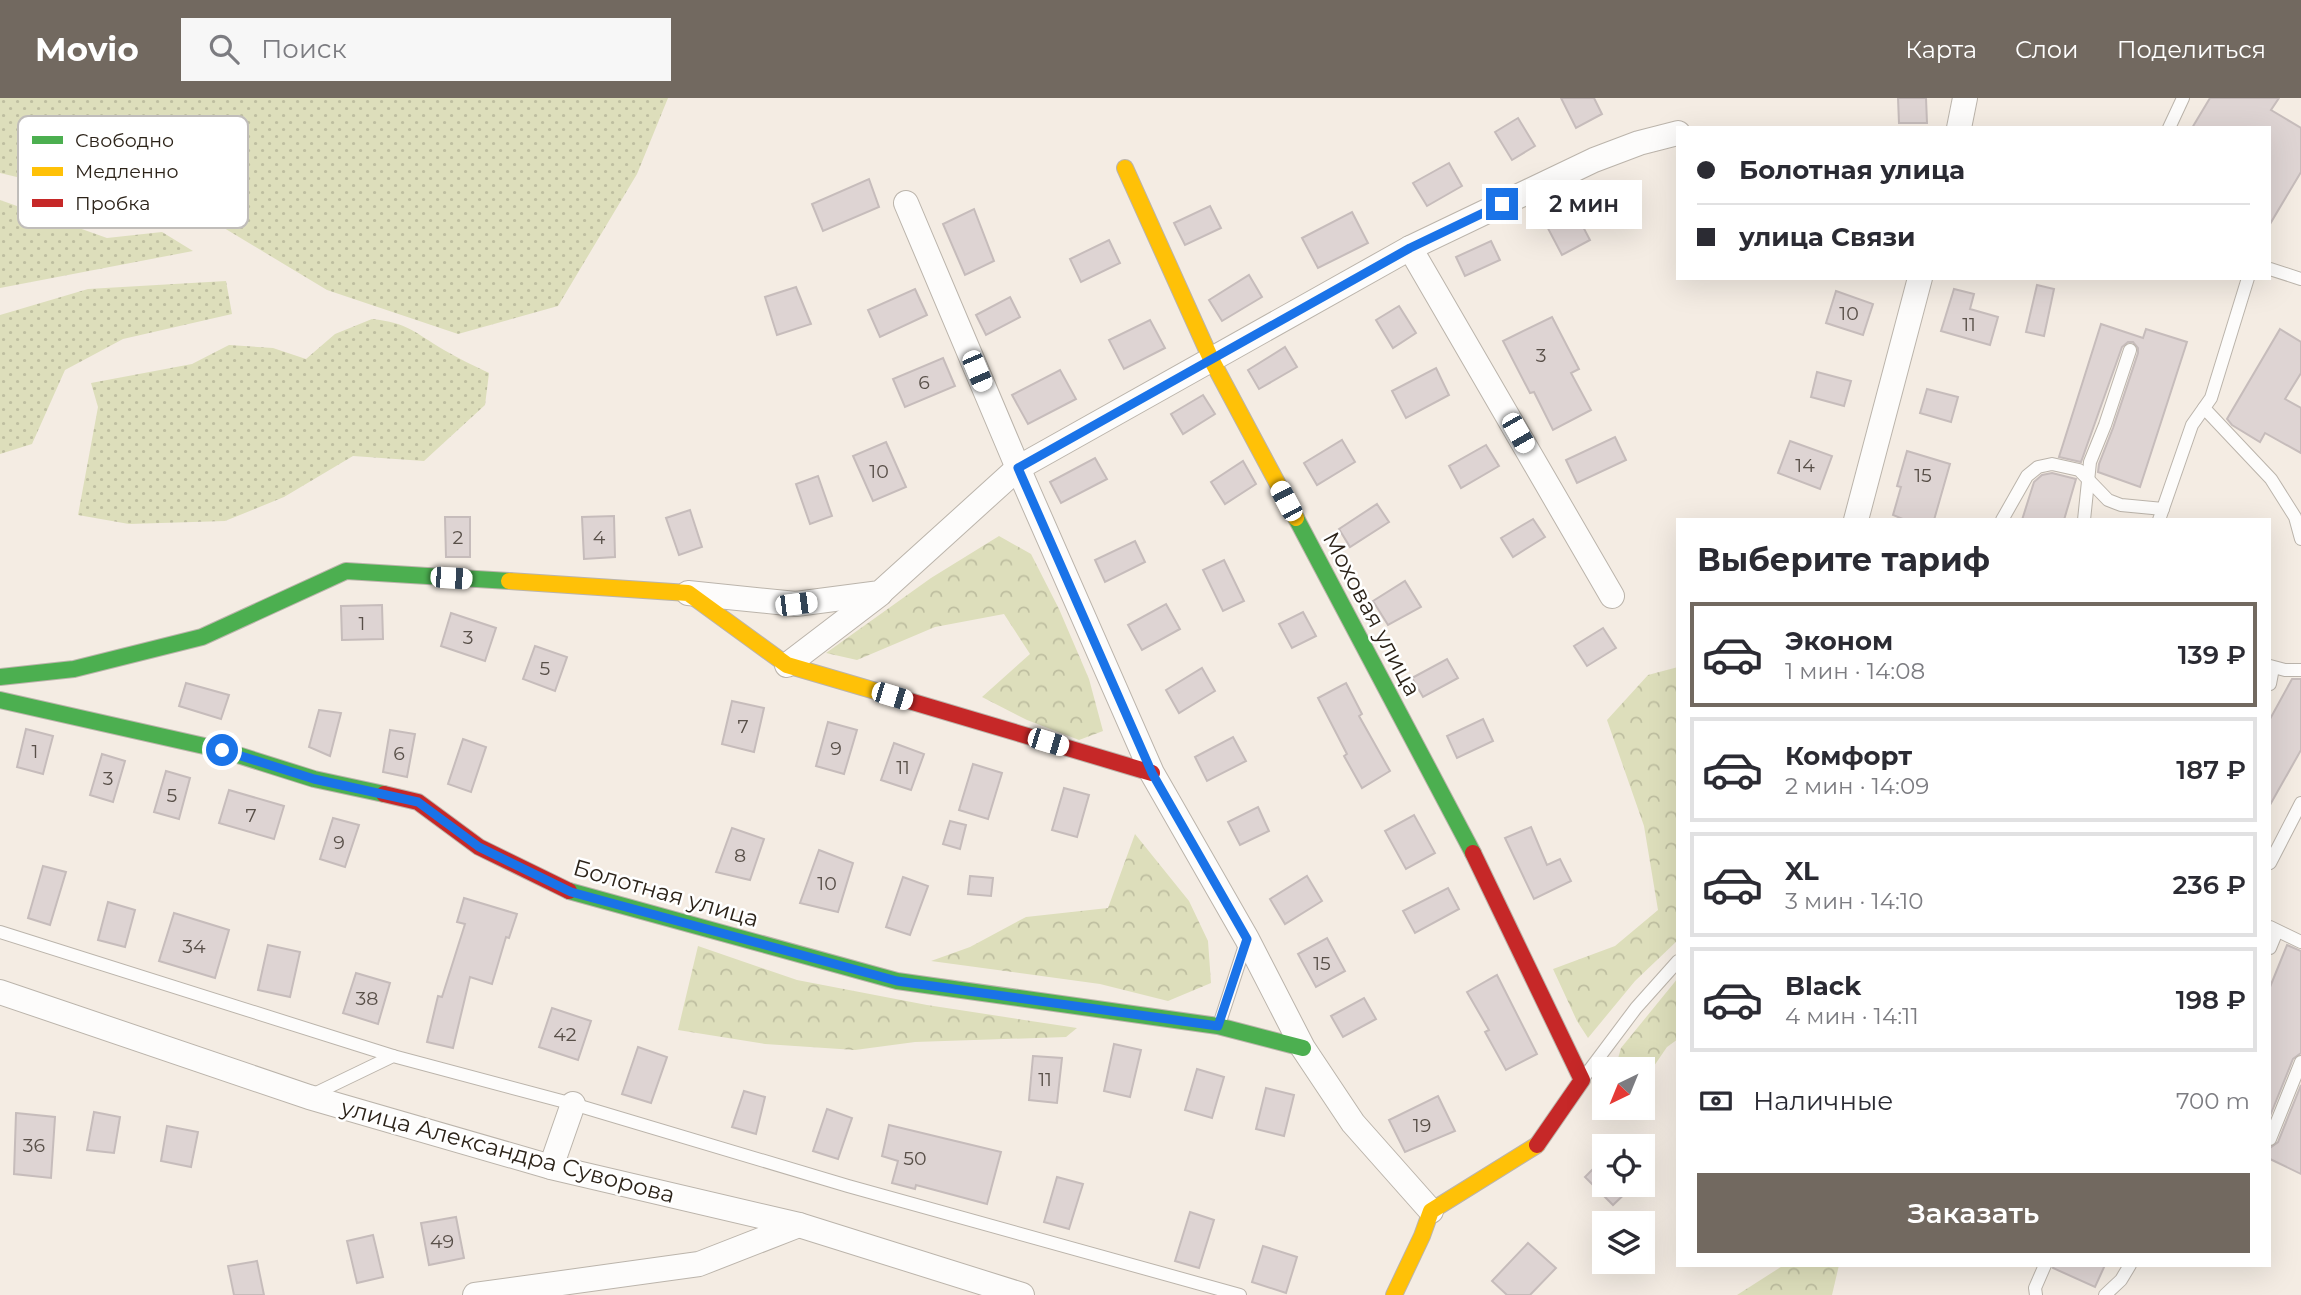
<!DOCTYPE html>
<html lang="ru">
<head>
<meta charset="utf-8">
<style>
  :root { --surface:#fff; --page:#f7f7f7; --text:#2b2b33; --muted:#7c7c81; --line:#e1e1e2; --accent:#726960 }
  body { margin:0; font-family:Montserrat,sans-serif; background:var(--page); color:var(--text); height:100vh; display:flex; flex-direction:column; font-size:26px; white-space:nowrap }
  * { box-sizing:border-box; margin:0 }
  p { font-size:23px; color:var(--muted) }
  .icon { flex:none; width:38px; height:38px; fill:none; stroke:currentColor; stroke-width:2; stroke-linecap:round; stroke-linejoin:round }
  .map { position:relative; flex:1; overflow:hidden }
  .details { position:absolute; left:1676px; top:420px; width:595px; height:749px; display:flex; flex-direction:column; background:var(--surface); border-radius:0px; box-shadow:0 7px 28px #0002 }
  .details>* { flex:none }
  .top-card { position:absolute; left:1676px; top:28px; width:595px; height:154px; border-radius:0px; box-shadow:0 7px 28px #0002; display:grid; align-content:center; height:154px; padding:0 21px; background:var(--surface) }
  .needle { width:46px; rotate:223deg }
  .fabs { position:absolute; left:1592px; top:959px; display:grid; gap:14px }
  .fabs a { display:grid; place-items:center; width:63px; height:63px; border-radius:0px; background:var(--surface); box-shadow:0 7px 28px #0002; font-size:35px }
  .end { position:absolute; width:32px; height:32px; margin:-16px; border:9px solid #1a73e8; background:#fff; box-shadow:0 0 0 4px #fff }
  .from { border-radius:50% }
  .bubble { position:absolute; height:49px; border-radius:0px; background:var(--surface); box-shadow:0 7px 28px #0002; font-size:23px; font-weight:600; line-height:49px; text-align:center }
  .car { position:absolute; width:21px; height:42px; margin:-21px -10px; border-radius:9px; box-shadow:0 0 5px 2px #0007; background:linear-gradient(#fff 24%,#345 0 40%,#fff 0 76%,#345 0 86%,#fff 0) }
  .top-card b { display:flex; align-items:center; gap:24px; height:66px; font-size:26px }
  .top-card b+b { border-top:2px solid var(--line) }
  .top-card i { width:18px; height:18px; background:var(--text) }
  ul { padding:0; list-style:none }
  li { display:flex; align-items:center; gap:21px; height:105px; margin:0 14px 10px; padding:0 7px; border:4px solid var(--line); border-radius:0px }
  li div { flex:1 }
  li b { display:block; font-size:26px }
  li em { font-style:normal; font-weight:600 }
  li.active { border-color:var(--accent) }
  li>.icon { width:63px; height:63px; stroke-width:1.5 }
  h2 { padding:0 21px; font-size:32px; line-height:84px }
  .pay { display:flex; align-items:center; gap:18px; height:77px; padding:0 21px; font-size:26px }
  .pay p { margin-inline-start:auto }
  .button { display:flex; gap:14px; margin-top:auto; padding:14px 21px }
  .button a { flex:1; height:80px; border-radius:0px; background:var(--accent); color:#fff; font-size:28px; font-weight:600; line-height:80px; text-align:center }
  header { display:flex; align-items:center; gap:42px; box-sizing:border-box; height:98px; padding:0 35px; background:var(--accent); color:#fff }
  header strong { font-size:33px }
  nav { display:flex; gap:38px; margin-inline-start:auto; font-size:24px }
  .search { width:490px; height:63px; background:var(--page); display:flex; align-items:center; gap:18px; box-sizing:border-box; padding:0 24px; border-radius:0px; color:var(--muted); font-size:26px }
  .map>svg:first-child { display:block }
  .grass { fill:url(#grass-dots) }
  .forest { fill:url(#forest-crowns) }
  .building { fill:#ded4d3; stroke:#c6bcbb; stroke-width:2 }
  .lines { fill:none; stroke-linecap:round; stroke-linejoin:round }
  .lane-casing { stroke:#bbb4ab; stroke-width:14 }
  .street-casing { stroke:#bbb4ab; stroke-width:26 }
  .fast-casing { stroke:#bbb4ab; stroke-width:18 }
  .slow-casing { stroke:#bbb4ab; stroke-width:18 }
  .jam-casing { stroke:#bbb4ab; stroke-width:18 }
  .lane { stroke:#fdfcfb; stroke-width:12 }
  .street { stroke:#fdfcfb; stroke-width:24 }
  .fast { stroke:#4caf50; stroke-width:16 }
  .slow { stroke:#ffc107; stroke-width:16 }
  .jam { stroke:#c62828; stroke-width:16 }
  .route { stroke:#1a73e8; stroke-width:9 }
  .labels { text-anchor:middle; stroke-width:5; stroke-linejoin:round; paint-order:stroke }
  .number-label { font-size:19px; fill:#584f48 }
  .street-label { font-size:23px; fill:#2c2319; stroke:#fff }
  .key { fill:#fff; stroke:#c0bdba; stroke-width:2 }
  .key-label { font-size:19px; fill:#2c2319 }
</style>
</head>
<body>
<header>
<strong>Movio</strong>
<div class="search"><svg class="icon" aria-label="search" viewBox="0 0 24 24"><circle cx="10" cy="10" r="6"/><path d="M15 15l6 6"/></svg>Поиск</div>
<nav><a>Карта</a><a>Слои</a><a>Поделиться</a></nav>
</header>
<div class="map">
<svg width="2301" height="1197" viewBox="0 0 2301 1197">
  <defs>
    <pattern id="grass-dots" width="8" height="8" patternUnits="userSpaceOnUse" patternTransform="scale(1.75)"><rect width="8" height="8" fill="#dddebb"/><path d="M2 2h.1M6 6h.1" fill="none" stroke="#bebea0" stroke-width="1.8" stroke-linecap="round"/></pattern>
    <pattern id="forest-crowns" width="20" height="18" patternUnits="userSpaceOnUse" patternTransform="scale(1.75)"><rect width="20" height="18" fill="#dddebb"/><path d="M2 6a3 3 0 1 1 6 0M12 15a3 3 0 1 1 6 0" fill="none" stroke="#bebea0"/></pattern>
  </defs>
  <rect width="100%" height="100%" fill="#f4ece3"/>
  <g class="grass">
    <polygon points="0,0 668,0 637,76 558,208 458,236 327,192 219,127 0,75"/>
    <polygon points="0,102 107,140 162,134 193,153 0,190"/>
    <polygon points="226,183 232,216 123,241 65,272 32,346 0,356 0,217 88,191"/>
    <path d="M372,221C408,225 414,234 444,252C458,260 474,268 489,275L485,307L424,363L353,358L284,399L225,423L129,426L78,417L98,309L91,285L192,266L229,247L273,250L306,261L335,236Z"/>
  </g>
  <g class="forest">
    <polygon points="999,438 1031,456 1059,511 1089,581 1103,633 1079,642 1027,622 982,599 1030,556 1004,516 935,529 857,562 826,555 931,480"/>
    <polygon points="1678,569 1678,842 1635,883 1588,940 1577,923 1553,871 1615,848 1658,812 1644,728 1607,622 1648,577"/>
    <polygon points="1135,736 1189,803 1208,843 1211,885 1168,903 1100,886 931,863 970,849 1026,819 1108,810"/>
    <polygon points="698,848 797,882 927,907 1077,930 1066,939 915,944 855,952 765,946 678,932"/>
    <polygon points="1678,880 1678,941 1667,949 1643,984 1643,971 1615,971 1621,950"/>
    <polygon points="1784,1167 1839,1167 1832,1197 1737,1197"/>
  </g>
  <g class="building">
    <polygon points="1561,0 1594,0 1602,16 1576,30"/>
    <polygon points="1898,0 1926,0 1927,25 1899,25"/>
    <polygon points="2210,0 2279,0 2271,12 2301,30 2301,74 2270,126 2270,30 2192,30"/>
    <polygon points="1518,20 1535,48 1512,62 1495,34"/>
    <polygon points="1449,65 1462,88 1427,108 1413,85"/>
    <polygon points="869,81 879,109 823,133 812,106"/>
    <polygon points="1570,104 1590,142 1562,157 1542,119"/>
    <polygon points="1210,108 1221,130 1185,147 1174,125"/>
    <polygon points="974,111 994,163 965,177 943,126"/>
    <polygon points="1352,114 1368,145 1318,170 1302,140"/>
    <polygon points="1109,142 1120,165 1081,184 1070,161"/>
    <polygon points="1491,143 1500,162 1465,178 1456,159"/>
    <polygon points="1249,177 1262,199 1222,223 1209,202"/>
    <polygon points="2037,187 2054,191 2044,238 2026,234"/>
    <polygon points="796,189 811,226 777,237 765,199"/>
    <polygon points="915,191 927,217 880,239 868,212"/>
    <polygon points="1954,191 1974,196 1970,211 1998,219 1990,247 1941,233"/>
    <polygon points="1836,193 1873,206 1863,237 1826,225"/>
    <polygon points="1010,199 1020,219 986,237 976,217"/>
    <polygon points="1399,208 1416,235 1393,250 1376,222"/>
    <polygon points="1552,219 1579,271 1571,275 1591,312 1553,332 1534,294 1530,295 1503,243"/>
    <polygon points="1150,222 1165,250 1124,271 1109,242"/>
    <polygon points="2101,226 2143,240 2146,231 2187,244 2140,389 2098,374 2099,366 2113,330 2138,255 2138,250 2133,244 2128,244 2122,249 2081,364 2059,359"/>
    <polygon points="2280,231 2301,244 2301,275 2285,301 2301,310 2301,355 2265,335 2260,344 2232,327 2227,321"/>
    <polygon points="1285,249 1297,269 1259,291 1248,272"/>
    <polygon points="943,260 955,288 905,309 893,281"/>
    <polygon points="1436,270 1449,297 1406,320 1392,293"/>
    <polygon points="1060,272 1076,301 1028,326 1012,297"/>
    <polygon points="1817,274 1851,283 1844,308 1811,299"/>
    <polygon points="1927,291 1958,299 1951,324 1920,315"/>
    <polygon points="1203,297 1215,316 1183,336 1171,316"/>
    <polygon points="1615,339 1626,362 1577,385 1566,362"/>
    <polygon points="1342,342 1355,364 1317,387 1304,365"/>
    <polygon points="1790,343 1832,358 1820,391 1778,375"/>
    <polygon points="886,344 906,389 873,403 853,358"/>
    <polygon points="1486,347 1499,368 1461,390 1449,368"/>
    <polygon points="1907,353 1950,366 1934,422 1905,422 1893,417 1901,389 1897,388"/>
    <polygon points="1095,360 1107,381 1061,405 1050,384"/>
    <polygon points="1243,363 1256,386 1225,406 1211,384"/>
    <polygon points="2052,375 2076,381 2064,422 2022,422 2034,384 2042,377"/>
    <polygon points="818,378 832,418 810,426 796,386"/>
    <polygon points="1377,406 1389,424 1350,449 1339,431"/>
    <polygon points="690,412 702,449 679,457 666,420"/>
    <polygon points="614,418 615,459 584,461 582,419"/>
    <polygon points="445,419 470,419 470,459 446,459"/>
    <polygon points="1533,421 1545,439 1513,459 1501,440"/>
    <polygon points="1135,443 1145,464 1105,484 1095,462"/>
    <polygon points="1224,462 1244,503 1223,513 1203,472"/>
    <polygon points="1405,483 1421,509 1388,527 1373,503"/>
    <polygon points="1166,506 1180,531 1142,552 1128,527"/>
    <polygon points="382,507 383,541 342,542 341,508"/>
    <polygon points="1303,514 1316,538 1292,550 1279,526"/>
    <polygon points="451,515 496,530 485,563 441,548"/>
    <polygon points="1603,530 1616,550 1587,568 1574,548"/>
    <polygon points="535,548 567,559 555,593 523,581"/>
    <polygon points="1447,561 1458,580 1423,599 1412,580"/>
    <polygon points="1202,570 1215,593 1179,615 1166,592"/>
    <polygon points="2292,581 2301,581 2301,652 2270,707 2270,621"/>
    <polygon points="186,585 229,597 221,621 179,608"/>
    <polygon points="1346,585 1362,616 1359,618 1390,673 1362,690 1344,658 1347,656 1318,600"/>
    <polygon points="732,603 764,610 754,654 722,646"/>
    <polygon points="319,612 341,615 330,658 309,649"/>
    <polygon points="1483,621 1493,643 1457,660 1447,638"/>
    <polygon points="828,624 857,632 844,676 816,668"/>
    <polygon points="26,631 53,638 43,676 17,669"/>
    <polygon points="390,632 415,636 407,679 383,674"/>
    <polygon points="1233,639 1246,663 1207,683 1195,659"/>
    <polygon points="463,641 486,649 471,694 448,686"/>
    <polygon points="894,645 924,656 911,692 881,682"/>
    <polygon points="102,656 125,663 113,704 90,697"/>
    <polygon points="973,666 1002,675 988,721 959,712"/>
    <polygon points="166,673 190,680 179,721 154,714"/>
    <polygon points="1064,690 1089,697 1077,739 1052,732"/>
    <polygon points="229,692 284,708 274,741 219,725"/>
    <polygon points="1258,709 1269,733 1240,747 1228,724"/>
    <polygon points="1414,717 1435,755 1406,771 1385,733"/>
    <polygon points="333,720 359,727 345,769 320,761"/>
    <polygon points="950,723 966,727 960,751 943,746"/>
    <polygon points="1531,729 1547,767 1560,761 1571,783 1534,801 1505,740"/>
    <polygon points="732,730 764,741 750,782 716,774"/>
    <polygon points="819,752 853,765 838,814 800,805"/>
    <polygon points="43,768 66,774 50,827 28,820"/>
    <polygon points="970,778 993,780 991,798 968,796"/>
    <polygon points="1307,778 1322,803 1285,826 1270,801"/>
    <polygon points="903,779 928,788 910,837 886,829"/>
    <polygon points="1448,790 1459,811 1415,835 1403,813"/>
    <polygon points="464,800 517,816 509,840 506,839 492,886 470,879 453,950 427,944 438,898 442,899 465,826 457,824"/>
    <polygon points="108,804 135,812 125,849 98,842"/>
    <polygon points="174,815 229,832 215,880 159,863"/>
    <polygon points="1327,840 1345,873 1316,889 1298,856"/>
    <polygon points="268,847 300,854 290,899 258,892"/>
    <polygon points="2287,847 2301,853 2301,955 2293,961 2270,1018 2270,889"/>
    <polygon points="356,875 390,885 378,926 343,915"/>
    <polygon points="1497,877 1537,956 1506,972 1485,934 1489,932 1467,894"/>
    <polygon points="1364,900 1376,921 1343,939 1331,918"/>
    <polygon points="552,910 591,923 578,962 539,949"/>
    <polygon points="1114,946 1141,952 1130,999 1104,993"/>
    <polygon points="638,949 667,959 651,1005 622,996"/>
    <polygon points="1033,958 1062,960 1057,1005 1029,1002"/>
    <polygon points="1197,971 1224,979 1212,1020 1185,1012"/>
    <polygon points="2301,987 2301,1076 2270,1061 2270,1050 2278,1044"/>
    <polygon points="1266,990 1294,997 1284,1038 1256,1031"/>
    <polygon points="744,993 765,999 756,1036 732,1029"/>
    <polygon points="1438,998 1455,1033 1405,1054 1389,1022"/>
    <polygon points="827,1011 852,1020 838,1061 813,1053"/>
    <polygon points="94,1014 120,1019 114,1055 87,1052"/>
    <polygon points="16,1015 55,1019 51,1080 14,1076"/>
    <polygon points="889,1027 1001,1054 987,1106 916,1087 915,1091 892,1085 898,1063 882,1058"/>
    <polygon points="167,1028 198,1034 191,1069 161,1063"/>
    <polygon points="1605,1059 1605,1087 1634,1087 1613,1107 1585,1079"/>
    <polygon points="1057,1079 1083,1086 1069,1131 1044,1124"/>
    <polygon points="1190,1114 1214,1122 1199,1170 1175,1163"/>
    <polygon points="456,1119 464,1160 429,1167 421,1125"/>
    <polygon points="373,1137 383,1179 357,1185 347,1143"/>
    <polygon points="1528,1145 1556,1170 1530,1197 1507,1197 1492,1183"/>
    <polygon points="1263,1148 1297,1159 1286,1195 1252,1184"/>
    <polygon points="257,1163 264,1197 234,1197 228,1168"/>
    <polygon points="2054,1167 2105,1167 2095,1189 2053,1170"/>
  </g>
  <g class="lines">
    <defs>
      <g id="lane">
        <polyline points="2169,30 2183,0"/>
        <polyline points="2270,171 2301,181"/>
        <polyline points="2204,310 2271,381 2295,419 2301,441"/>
        <polyline points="2002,422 2027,378 2038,369 2052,366 2079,372 2108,402 2121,407 2163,411"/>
        <polyline points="2084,422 2090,364 2105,327 2130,252"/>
        <polyline points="2159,422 2192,327 2211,300 2248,180"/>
        <polyline points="2270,568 2285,572 2301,572"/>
        <polyline points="2270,586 2273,570"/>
        <polyline points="2270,765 2301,705"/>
        <polyline points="2270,829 2301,844"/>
        <polyline points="0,834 393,958"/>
        <polyline points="2270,850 2277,833"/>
        <polyline points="1219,927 1247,841"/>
        <polyline points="1585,978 1636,910 1678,863"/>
        <polyline points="310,998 393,958 573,1006 848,1088 1240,1197"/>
        <polyline points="2270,1041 2301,964"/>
        <polyline points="2036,1197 2035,1190 2045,1167"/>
        <polyline points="2105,1197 2121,1182 2130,1167"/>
      </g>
      <g id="street">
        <polyline points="1959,30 1965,0"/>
        <polyline points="906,105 1018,370 1152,675 1247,841 1303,950 1353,1025 1431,1113"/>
        <polyline points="1410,150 1612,498"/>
        <polyline points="1856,422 1920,180"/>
        <polyline points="688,495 796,506 880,495 1018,370 1410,150 1594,62 1639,45 1678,35"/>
        <polyline points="787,567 880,496"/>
        <polyline points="0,894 309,999 551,1069 799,1127 1022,1197"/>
        <polyline points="551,1069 573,1006"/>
        <polyline points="475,1197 699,1166 799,1127"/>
      </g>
      <g id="fast">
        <polyline points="1296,420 1473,755"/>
        <polyline points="0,579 74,571 202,539 346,473 509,483"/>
        <polyline points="0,602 222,652 314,681 384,696"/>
        <polyline points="569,793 897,883 1218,928 1303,950"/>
      </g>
      <g id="slow">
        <polyline points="1125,70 1211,261 1296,420"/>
        <polyline points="509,483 688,495 787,567 896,599"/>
        <polyline points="1394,1197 1422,1138 1431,1113 1537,1047"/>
      </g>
      <g id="jam">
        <polyline points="896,599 1152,675"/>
        <polyline points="384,696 418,704 479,749 569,793"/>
        <polyline points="1473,755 1582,982 1537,1047"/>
      </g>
    </defs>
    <use href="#lane" class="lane-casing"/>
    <use href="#street" class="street-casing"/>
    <use href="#fast" class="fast-casing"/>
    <use href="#slow" class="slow-casing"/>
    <use href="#jam" class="jam-casing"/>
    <use href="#lane" class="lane"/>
    <use href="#street" class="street"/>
    <use href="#fast" class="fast"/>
    <use href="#slow" class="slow"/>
    <use href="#jam" class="jam"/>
  </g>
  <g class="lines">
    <polyline class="route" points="222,652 314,681 418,704 479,749 571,794 897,883 1218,928 1247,841 1152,675 1018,370 1410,150 1502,106"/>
  </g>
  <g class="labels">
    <g class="number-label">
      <text x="1849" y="222">10</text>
      <text x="1969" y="233">11</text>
      <text x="1541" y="264">3</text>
      <text x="924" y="291">6</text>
      <text x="1805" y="374">14</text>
      <text x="879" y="380">10</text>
      <text x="1923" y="384">15</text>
      <text x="458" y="446">2</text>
      <text x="599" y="446">4</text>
      <text x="362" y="532">1</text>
      <text x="468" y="546">3</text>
      <text x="545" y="577">5</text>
      <text x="743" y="635">7</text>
      <text x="836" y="657">9</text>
      <text x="35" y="660">1</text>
      <text x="399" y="662">6</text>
      <text x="903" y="676">11</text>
      <text x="108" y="687">3</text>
      <text x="172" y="704">5</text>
      <text x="251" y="724">7</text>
      <text x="339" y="751">9</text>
      <text x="740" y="764">8</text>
      <text x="827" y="792">10</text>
      <text x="194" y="855">34</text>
      <text x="1322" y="872">15</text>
      <text x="367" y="907">38</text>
      <text x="565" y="943">42</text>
      <text x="1045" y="988">11</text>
      <text x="1422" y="1034">19</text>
      <text x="34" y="1054">36</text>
      <text x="915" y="1067">50</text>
      <text x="442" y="1150">49</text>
    </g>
    <g class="street-label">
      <text transform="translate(1372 516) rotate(62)" y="8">Моховая улица</text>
      <text transform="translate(666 795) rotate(16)" y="8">Болотная улица</text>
      <text transform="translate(508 1053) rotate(15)" y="8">улица Александра Суворова</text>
    </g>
  </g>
  <rect x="18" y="18" width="230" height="112" rx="10" class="key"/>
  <rect x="32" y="38" width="31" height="8" fill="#4caf50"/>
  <rect x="32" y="69" width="31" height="9" fill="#ffc107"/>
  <rect x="32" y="101" width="31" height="8" fill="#c62828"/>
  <g class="key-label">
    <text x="75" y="49">Свободно</text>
    <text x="75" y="80">Медленно</text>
    <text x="75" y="112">Пробка</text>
  </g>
</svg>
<div class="fabs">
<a><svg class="needle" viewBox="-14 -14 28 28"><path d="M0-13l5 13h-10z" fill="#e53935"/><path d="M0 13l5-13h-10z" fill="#7c7c81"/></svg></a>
<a><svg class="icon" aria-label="locate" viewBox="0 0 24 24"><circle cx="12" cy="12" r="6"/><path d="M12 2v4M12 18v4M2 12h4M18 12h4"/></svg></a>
<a><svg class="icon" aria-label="layers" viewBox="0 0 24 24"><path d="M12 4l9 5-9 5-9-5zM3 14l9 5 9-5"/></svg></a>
</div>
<i class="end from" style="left:222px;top:652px"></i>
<i class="end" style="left:1502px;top:106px"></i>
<div class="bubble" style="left:1526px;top:82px;width:116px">2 мин</div>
<i class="car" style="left:977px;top:273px;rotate:157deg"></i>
<i class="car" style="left:1518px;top:335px;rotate:150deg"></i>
<i class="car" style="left:1286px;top:403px;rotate:332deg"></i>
<i class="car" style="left:451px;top:480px;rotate:94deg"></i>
<i class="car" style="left:796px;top:506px;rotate:83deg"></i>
<i class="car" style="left:892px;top:598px;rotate:107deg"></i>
<i class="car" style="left:1048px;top:644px;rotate:107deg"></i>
<div class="top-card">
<b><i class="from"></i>Болотная улица</b>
<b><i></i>улица Связи</b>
</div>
<section class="details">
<h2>Выберите тариф</h2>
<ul>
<li class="active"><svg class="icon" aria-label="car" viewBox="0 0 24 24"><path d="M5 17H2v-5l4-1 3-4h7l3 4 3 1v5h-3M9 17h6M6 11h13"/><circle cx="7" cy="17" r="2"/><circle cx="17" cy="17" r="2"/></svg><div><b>Эконом</b><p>1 мин · 14:08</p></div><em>139 ₽</em></li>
<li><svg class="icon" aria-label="car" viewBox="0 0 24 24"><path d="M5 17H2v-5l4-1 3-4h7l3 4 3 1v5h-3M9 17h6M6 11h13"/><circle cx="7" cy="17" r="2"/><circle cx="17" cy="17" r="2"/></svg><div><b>Комфорт</b><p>2 мин · 14:09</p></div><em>187 ₽</em></li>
<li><svg class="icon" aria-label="car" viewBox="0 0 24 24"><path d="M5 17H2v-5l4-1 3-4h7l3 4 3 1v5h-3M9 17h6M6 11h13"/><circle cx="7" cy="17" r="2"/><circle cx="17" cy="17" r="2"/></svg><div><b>XL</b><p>3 мин · 14:10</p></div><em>236 ₽</em></li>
<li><svg class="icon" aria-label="car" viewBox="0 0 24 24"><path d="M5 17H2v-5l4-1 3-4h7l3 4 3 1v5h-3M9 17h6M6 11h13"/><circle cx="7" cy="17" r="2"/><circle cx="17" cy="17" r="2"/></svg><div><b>Black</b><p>4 мин · 14:11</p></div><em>198 ₽</em></li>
</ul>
<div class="pay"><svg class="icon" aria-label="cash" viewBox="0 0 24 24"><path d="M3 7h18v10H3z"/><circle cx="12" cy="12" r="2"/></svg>Наличные<p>700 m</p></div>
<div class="button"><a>Заказать</a></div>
</section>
</div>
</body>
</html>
